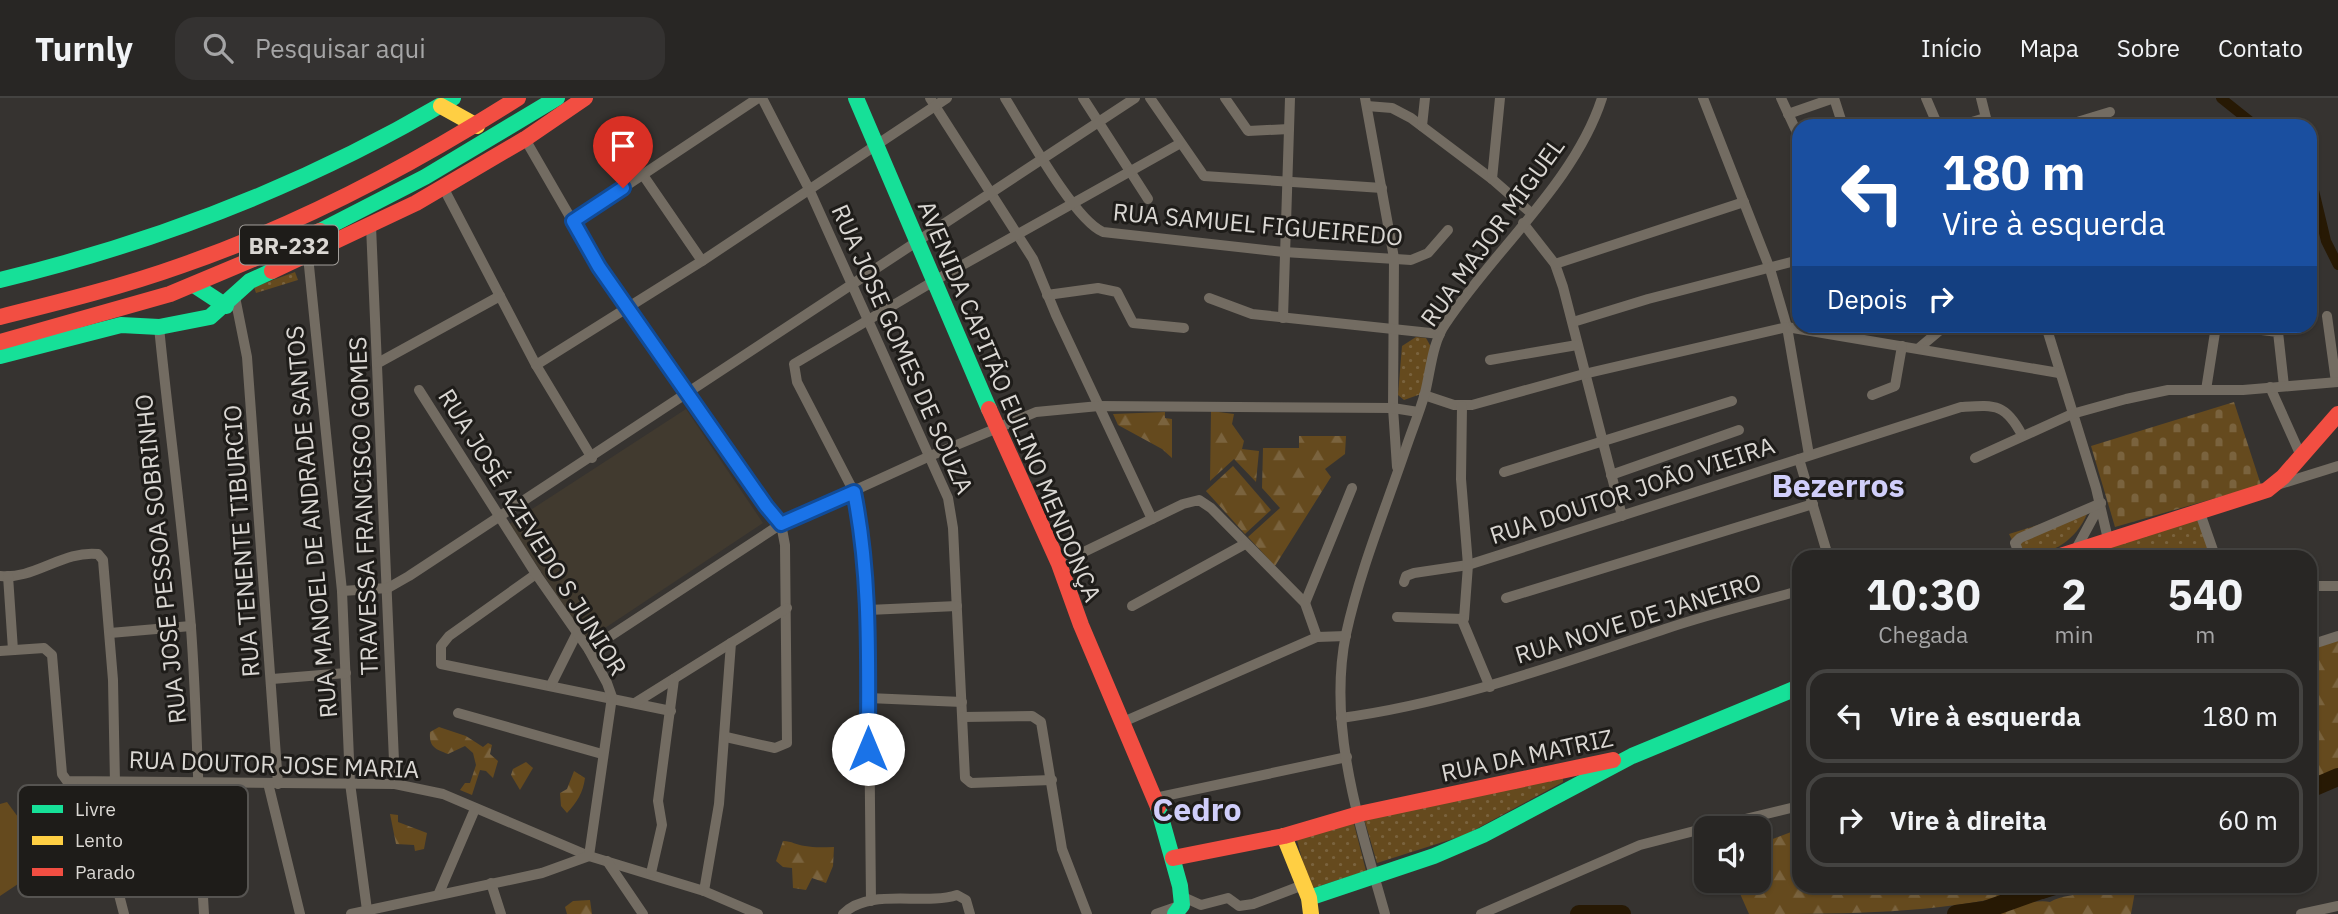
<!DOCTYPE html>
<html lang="pt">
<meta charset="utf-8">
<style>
:root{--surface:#282624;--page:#343231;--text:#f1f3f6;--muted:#a5a5a6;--line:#444341}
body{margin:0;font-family:"IBM Plex Sans",sans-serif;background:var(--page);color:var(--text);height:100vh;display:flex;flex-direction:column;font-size:26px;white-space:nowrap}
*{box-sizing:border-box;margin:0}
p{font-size:23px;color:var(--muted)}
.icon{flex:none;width:38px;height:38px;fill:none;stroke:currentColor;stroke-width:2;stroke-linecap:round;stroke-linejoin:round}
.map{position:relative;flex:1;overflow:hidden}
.sheet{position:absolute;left:1792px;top:452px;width:525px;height:343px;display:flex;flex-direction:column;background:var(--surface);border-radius:21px;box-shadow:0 2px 5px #0004,0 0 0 2px var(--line)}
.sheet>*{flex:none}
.banner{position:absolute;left:1792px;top:21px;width:525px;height:214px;border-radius:21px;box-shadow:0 2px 5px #0004,0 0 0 2px var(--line);background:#1a4fa0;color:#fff;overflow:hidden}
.tools{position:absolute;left:1694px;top:718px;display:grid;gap:14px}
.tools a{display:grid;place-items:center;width:77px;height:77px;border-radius:14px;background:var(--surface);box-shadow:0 2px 5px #0004,0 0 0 2px var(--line);font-size:35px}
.pin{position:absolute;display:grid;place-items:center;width:60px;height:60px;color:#fff;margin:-72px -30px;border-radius:50% 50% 50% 0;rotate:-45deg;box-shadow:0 0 7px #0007}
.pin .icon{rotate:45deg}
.me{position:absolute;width:77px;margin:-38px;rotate:0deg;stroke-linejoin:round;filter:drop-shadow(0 0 5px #0008)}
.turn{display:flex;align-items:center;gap:24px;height:147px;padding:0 35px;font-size:32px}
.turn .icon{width:91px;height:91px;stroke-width:2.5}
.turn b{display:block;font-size:49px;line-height:60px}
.then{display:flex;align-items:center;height:66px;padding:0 35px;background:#0003;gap:14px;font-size:26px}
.eta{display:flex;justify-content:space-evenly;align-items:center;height:119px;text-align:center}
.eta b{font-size:42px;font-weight:700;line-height:49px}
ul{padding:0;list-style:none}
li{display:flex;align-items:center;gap:21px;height:94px;margin:0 14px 10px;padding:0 21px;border:4px solid var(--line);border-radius:21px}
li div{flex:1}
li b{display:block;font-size:26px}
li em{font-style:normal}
header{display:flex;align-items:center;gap:42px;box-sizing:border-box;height:98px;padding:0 35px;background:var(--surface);border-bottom:2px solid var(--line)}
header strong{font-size:33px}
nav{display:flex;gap:38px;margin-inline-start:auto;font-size:24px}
.search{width:490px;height:63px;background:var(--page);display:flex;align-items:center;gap:18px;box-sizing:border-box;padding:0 24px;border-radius:21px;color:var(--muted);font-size:26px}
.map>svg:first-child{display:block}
.built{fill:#413a2f}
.grass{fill:#654a1e}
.forest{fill:url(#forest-firs)}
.cemetery{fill:url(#cemetery-stones)}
.park{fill:url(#park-dots)}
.water{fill:url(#water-ripples)}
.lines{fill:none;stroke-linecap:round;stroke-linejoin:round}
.canal{stroke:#271904;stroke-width:10}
.river{stroke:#271904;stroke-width:18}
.street{stroke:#736c62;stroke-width:10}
.fast{stroke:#16e098;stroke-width:16}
.slow{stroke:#ffcf43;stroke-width:16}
.jam{stroke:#f24e42;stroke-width:16}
.route-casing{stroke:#114b97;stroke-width:18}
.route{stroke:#1a73e8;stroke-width:12}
.labels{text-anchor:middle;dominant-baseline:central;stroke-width:6;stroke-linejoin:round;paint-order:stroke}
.shield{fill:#1e1c19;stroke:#a29f9b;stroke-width:2}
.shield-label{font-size:23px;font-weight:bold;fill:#dad7d3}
.street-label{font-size:24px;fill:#dad7d3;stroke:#1e1c19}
.district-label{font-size:32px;font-weight:bold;fill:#d0cefa;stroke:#1e1c19}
.key{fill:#1e1c19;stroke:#565451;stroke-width:2}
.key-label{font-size:19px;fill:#dad7d3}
</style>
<header>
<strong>Turnly</strong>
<div class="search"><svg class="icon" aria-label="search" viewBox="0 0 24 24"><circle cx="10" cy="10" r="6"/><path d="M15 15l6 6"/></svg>Pesquisar aqui</div>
<nav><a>Início</a><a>Mapa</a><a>Sobre</a><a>Contato</a></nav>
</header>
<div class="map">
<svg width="2338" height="816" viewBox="0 0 2338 816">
<defs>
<pattern id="forest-firs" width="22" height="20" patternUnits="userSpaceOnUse" patternTransform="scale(1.75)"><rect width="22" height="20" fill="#654a1e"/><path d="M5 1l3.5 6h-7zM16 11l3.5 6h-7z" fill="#7a633e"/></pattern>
<pattern id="cemetery-stones" width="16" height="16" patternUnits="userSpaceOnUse" patternTransform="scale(1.75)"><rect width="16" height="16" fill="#654a1e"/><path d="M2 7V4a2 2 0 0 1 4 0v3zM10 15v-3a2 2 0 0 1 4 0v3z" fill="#7a633e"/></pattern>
<pattern id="park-dots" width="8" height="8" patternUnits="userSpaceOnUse" patternTransform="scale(1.75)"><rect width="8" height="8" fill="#654a1e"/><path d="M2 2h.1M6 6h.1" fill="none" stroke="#7a633e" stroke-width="1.8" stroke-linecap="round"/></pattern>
<pattern id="water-ripples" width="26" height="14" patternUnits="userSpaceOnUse" patternTransform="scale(1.75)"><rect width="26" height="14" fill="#271904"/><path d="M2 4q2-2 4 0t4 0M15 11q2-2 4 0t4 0" fill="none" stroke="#463a28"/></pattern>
</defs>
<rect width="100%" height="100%" fill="#363330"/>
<path class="built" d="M686 311 763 425 587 542 509 426Z"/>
<path class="grass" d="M7 704 51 764 0 798V706Z"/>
<g class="forest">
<path d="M1211 313 1234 316 1232 326 1244 343 1242 351 1259 353 1256 384 1234 361 1210 383Z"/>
<path d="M1165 314V320L1172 321V360L1162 351 1118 327 1113 316Z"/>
<path d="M1299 338H1346L1345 356 1325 371 1331 379 1275 468 1248 439 1280 410 1262 390 1263 350H1299Z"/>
<path d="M1233 368 1271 412 1245 436 1206 393Z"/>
<path d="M2338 539V679L2310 689V549Z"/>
<path d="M439 629 466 638 483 649 488 645 492 647 490 656 498 663 493 680 486 673 480 672 472 697 460 692 465 685H470L476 667 473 655 465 648 448 656C435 651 429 649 430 634Z"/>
<path d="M526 664 533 670 520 692 511 677 513 671Z"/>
<path d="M574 673 585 680C583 695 577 704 567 715L561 708 560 695 567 691Z"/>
<path d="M390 716 398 717V724L427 735 424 751 415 753 414 747 396 746Z"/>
<path d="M1799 731V788H2047C1953 816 1849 816 1749 816L1734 782H1759V746Z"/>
<path d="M783 743C792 743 796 747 805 748 815 750 825 749 834 749L833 768 826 785 812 780 806 792 793 790 792 770 783 769 776 763Z"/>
<path d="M2085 788H2136L2131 816H1988C2004 811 2036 800 2050 804 2062 797 2071 799 2083 794Z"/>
<path d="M590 802 592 816H567L565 809 573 803Z"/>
</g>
<path class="cemetery" d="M2234 304 2261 387 2115 429 2091 348Z"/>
<g class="park">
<path d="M295 174 298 182 256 195 254 189Z"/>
<path d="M1416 239 1426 240 1431 249 1421 296 1404 302 1398 297 1402 248Z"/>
<path d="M2089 411C2078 442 2052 458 2020 458L2009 436Z"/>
<path d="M2198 420 2210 458H2074Z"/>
<path d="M1563 680V684L1465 737 1377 765 1365 724 1367 719Z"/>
<path d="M1353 722 1366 773 1310 791 1297 742Z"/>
</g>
<path class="water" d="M2043 788H2086L2043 801Z"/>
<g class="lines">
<g class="canal">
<path d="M2221 0 2256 28"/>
<path d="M2310 76 2326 143 2338 167"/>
</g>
<g class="river">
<path d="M2310 691 2338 679"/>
<path d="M1579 816H1622"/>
<path d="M1956 816 1985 812 2052 788"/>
</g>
<g class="street">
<path d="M762 0 809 91 948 400 953 430 965 680 971 685 1052 682"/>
<path d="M930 0 1033 161 1056 217 1152 421"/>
<path d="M1005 0C1024 30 1074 122 1103 134L1284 154 1411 162 1428 155 1448 132"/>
<path d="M1083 0 1148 101"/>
<path d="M1150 0 1204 78 1382 90"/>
<path d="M1225 0 1248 33 1289 31"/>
<path d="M1365 0 1394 160 1393 310 1397 369"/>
<path d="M1703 0 1770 171 1787 229 1809 357"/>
<path d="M1781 0 1799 39"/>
<path d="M1834 0 1843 28"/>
<path d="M1926 0 1938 28"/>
<path d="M1981 0 1988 28"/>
<path d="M1367 8 1392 10 1411 20 1492 81 1531 115"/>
<path d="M1788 16 1834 0"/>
<path d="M1422 28 1425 0"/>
<path d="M1959 28 1985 20"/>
<path d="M2064 28 2110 14"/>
<path d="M525 41 599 169 781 426 785 447 787 645 775 650 726 639"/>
<path d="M643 77 702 163"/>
<path d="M1492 81 1500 0"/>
<path d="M443 89 536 267 592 360"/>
<path d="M573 123 758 0"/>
<path d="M1523 125 1555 166 1563 189 1622 418"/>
<path d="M371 128 395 686"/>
<path d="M308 158 342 493 350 685 367 812"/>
<path d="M1555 166 1744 104"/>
<path d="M1047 197 1098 190 1117 194 1133 225 1184 230"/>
<path d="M235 199 247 259 278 686"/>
<path d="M1209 200 1252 216 1440 236"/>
<path d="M2327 218 2336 284"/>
<path d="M1283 220 1290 0"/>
<path d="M1573 224 1648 201 1799 162"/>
<path d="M2046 228 2096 390 2108 441"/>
<path d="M2229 228 2278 234 2284 288"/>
<path d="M159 229C169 329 183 429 191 530 198 625 198 720 204 816"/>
<path d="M1919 250 1945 228"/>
<path d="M1490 262 1577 247"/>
<path d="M378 265 500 198"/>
<path d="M536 267 702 163 947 0"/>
<path d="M2270 289 2301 358"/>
<path d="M2206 292 2216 228"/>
<path d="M1424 297 1454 307H1472L1584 276 1787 229 2059 275"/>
<path d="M1872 297 1895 288 1902 248"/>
<path d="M1975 360 2072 316 2126 301 2168 292H2243L2338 284"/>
<path d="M1799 361 1828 458"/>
<path d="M1504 374 1732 303"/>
<path d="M1611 377 1739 332"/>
<path d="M2277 387 2338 368"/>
<path d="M2200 415 2215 458"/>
<path d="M2075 453 2101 405"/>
<path d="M2020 458 2015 445 2020 440 2101 405"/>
<path d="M1059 466 1183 406 1199 402 1211 410 1305 505 1317 539"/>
<path d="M536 476 449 538 441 548V566L671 613"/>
<path d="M0 478C34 482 63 452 98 456L103 462 113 582 117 789 124 816"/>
<path d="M8 478 13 552"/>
<path d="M1404 484 1406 478 1414 475 1468 467 1961 309C1995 307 2005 305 2022 337"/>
<path d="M2310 488H2338"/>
<path d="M342 493 388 490 409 478 1135 0"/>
<path d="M1506 500 1813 406"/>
<path d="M1305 505 1352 390"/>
<path d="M1132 508 1245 446"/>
<path d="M868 512 957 508"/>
<path d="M1397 519 1464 521 1468 467 1461 381 1462 308"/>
<path d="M1462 522 1490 589"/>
<path d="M110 535 191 528"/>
<path d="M2310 547 2338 538"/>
<path d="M589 552 781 426 930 358 1036 314 1099 308 1393 310 1418 314"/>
<path d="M0 553 44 550 52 557 62 676 67 683 395 686 443 696 589 758 704 793 758 816"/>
<path d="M272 581 346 575"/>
<path d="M551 587 577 535"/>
<path d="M868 600 962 604"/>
<path d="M635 605 787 510"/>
<path d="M458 615 602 656"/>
<path d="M963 619 1032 618 1041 624 1062 751 1087 816"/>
<path d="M1341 620C1453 605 1558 566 1665 531 1709 516 1755 505 1799 493"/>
<path d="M1123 624 1317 539 1346 538"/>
<path d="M72 684 80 729"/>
<path d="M268 685 300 816"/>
<path d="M1155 700 1347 659"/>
<path d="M1708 730 1799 708"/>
<path d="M607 763 643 816"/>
<path d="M651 775 662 727 658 703 674 581"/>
<path d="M491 785 501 816"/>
<path d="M704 793 719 706 731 545"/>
<path d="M439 795 475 711"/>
<path d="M1181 798 1201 807 1228 800 1239 808 1253 806 1303 787"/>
<path d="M871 803 868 512 862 434 854 394 797 284 794 266 934 183 1179 46"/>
<path d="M351 816 542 775 589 758 612 599 607 585 589 552 536 476 419 292"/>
<path d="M843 816C870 789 923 808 957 797L966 802 970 816"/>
<path d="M1156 816 1179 808"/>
<path d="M1385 816C1360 727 1327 629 1346 536 1360 472 1385 412 1406 350 1412 332 1420 313 1425 295 1431 271 1432 245 1446 225 1495 151 1575 84 1602 0"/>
<path d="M1481 816 1640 747 1706 730"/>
<path d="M2301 816 2338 808"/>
</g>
<g class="fast">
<path d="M856 0 989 311"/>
<path d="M320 133 425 79 557 0"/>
<path d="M0 182C161 143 311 85 453 0"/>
<path d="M194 187 226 208"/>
<path d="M0 258 121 227 159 229 210 219 250 183 272 173"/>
<path d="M1158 709 1180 788 1182 807 1175 816"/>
<path d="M1309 800 1434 758 1483 737 1632 658 1799 589"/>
</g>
<g class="slow">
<path d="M441 8 477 28"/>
<path d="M1284 738 1309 800 1311 816"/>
</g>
<g class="jam">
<path d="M272 173 416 105 525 41 585 0"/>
<path d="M0 219C60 204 121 189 180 168 299 127 411 68 518 0"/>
<path d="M0 244 170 196 320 133"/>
<path d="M989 311 1059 466 1081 527 1158 709"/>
<path d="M2060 458 2267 392 2283 379 2338 316"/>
<path d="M1173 760 1284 738 1359 716 1613 662"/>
</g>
</g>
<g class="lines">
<g class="route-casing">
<path id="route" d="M623 90 573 123 599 169 766 408 781 426 854 394C871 479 868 565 868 651"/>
</g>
<use href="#route" class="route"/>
</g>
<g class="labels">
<rect class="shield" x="240" y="127.5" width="98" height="39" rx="5"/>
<g class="shield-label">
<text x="289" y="147">BR-232</text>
</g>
<g class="street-label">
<text transform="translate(1258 126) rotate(5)">RUA SAMUEL FIGUEIREDO</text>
<text transform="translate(1492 134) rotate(-54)">RUA MAJOR MIGUEL</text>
<text transform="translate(903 251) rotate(66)">RUA JOSE GOMES DE SOUZA</text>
<text transform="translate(1010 303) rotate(67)">AVENIDA CAPITÃO EULINO MENDONÇA</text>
<text transform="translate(1632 392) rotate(-18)">RUA DOUTOR JOÃO VIEIRA</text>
<text transform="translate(363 408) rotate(-92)">TRAVESSA FRANCISCO GOMES</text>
<text transform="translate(311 424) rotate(-95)">RUA MANOEL DE ANDRADE SANTOS</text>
<text transform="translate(533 434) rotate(58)">RUA JOSÉ AZEVEDO S JUNIOR</text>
<text transform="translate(241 443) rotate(-94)">RUA TENENTE TIBURCIO</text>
<text transform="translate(160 461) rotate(-96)">RUA JOSE PESSOA SOBRINHO</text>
<text transform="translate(1638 520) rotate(-17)">RUA NOVE DE JANEIRO</text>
<text transform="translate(1527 657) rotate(-12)">RUA DA MATRIZ</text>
<text transform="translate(274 666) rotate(2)">RUA DOUTOR JOSE MARIA</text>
</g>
<g class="district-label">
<text x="1838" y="387">Bezerros</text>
<text x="1197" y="711">Cedro</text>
</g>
</g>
<rect x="18" y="687" width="230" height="112" rx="10" class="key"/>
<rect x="32" y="707" width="31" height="8" fill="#16e098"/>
<rect x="32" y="738" width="31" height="9" fill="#ffcf43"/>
<rect x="32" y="770" width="31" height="8" fill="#f24e42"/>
<g class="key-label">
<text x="75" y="718">Livre</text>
<text x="75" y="749">Lento</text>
<text x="75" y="781">Parado</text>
</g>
</svg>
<div class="tools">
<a><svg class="icon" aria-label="sound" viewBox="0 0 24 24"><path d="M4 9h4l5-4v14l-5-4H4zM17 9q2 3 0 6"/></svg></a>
</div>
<div class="pin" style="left:623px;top:90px;background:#d93025"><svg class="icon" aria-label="arrive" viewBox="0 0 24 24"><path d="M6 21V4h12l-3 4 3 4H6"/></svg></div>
<svg class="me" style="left:868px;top:651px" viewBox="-20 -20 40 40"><circle r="19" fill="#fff"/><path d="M0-13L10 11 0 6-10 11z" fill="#1a73e8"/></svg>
<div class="banner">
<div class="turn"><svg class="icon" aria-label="left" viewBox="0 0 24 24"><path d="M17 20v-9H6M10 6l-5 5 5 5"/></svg><div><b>180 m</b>Vire à esquerda</div></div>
<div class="then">Depois<svg class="icon" aria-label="right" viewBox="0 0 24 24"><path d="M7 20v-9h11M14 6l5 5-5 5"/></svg></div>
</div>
<section class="sheet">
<div class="eta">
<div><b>10:30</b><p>Chegada</p></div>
<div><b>2</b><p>min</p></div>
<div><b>540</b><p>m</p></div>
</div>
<ul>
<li><svg class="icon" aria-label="left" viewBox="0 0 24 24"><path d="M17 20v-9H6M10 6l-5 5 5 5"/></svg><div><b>Vire à esquerda</b></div><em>180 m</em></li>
<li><svg class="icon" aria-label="right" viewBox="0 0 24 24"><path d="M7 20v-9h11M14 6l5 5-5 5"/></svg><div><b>Vire à direita</b></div><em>60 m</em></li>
</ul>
</section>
</div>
